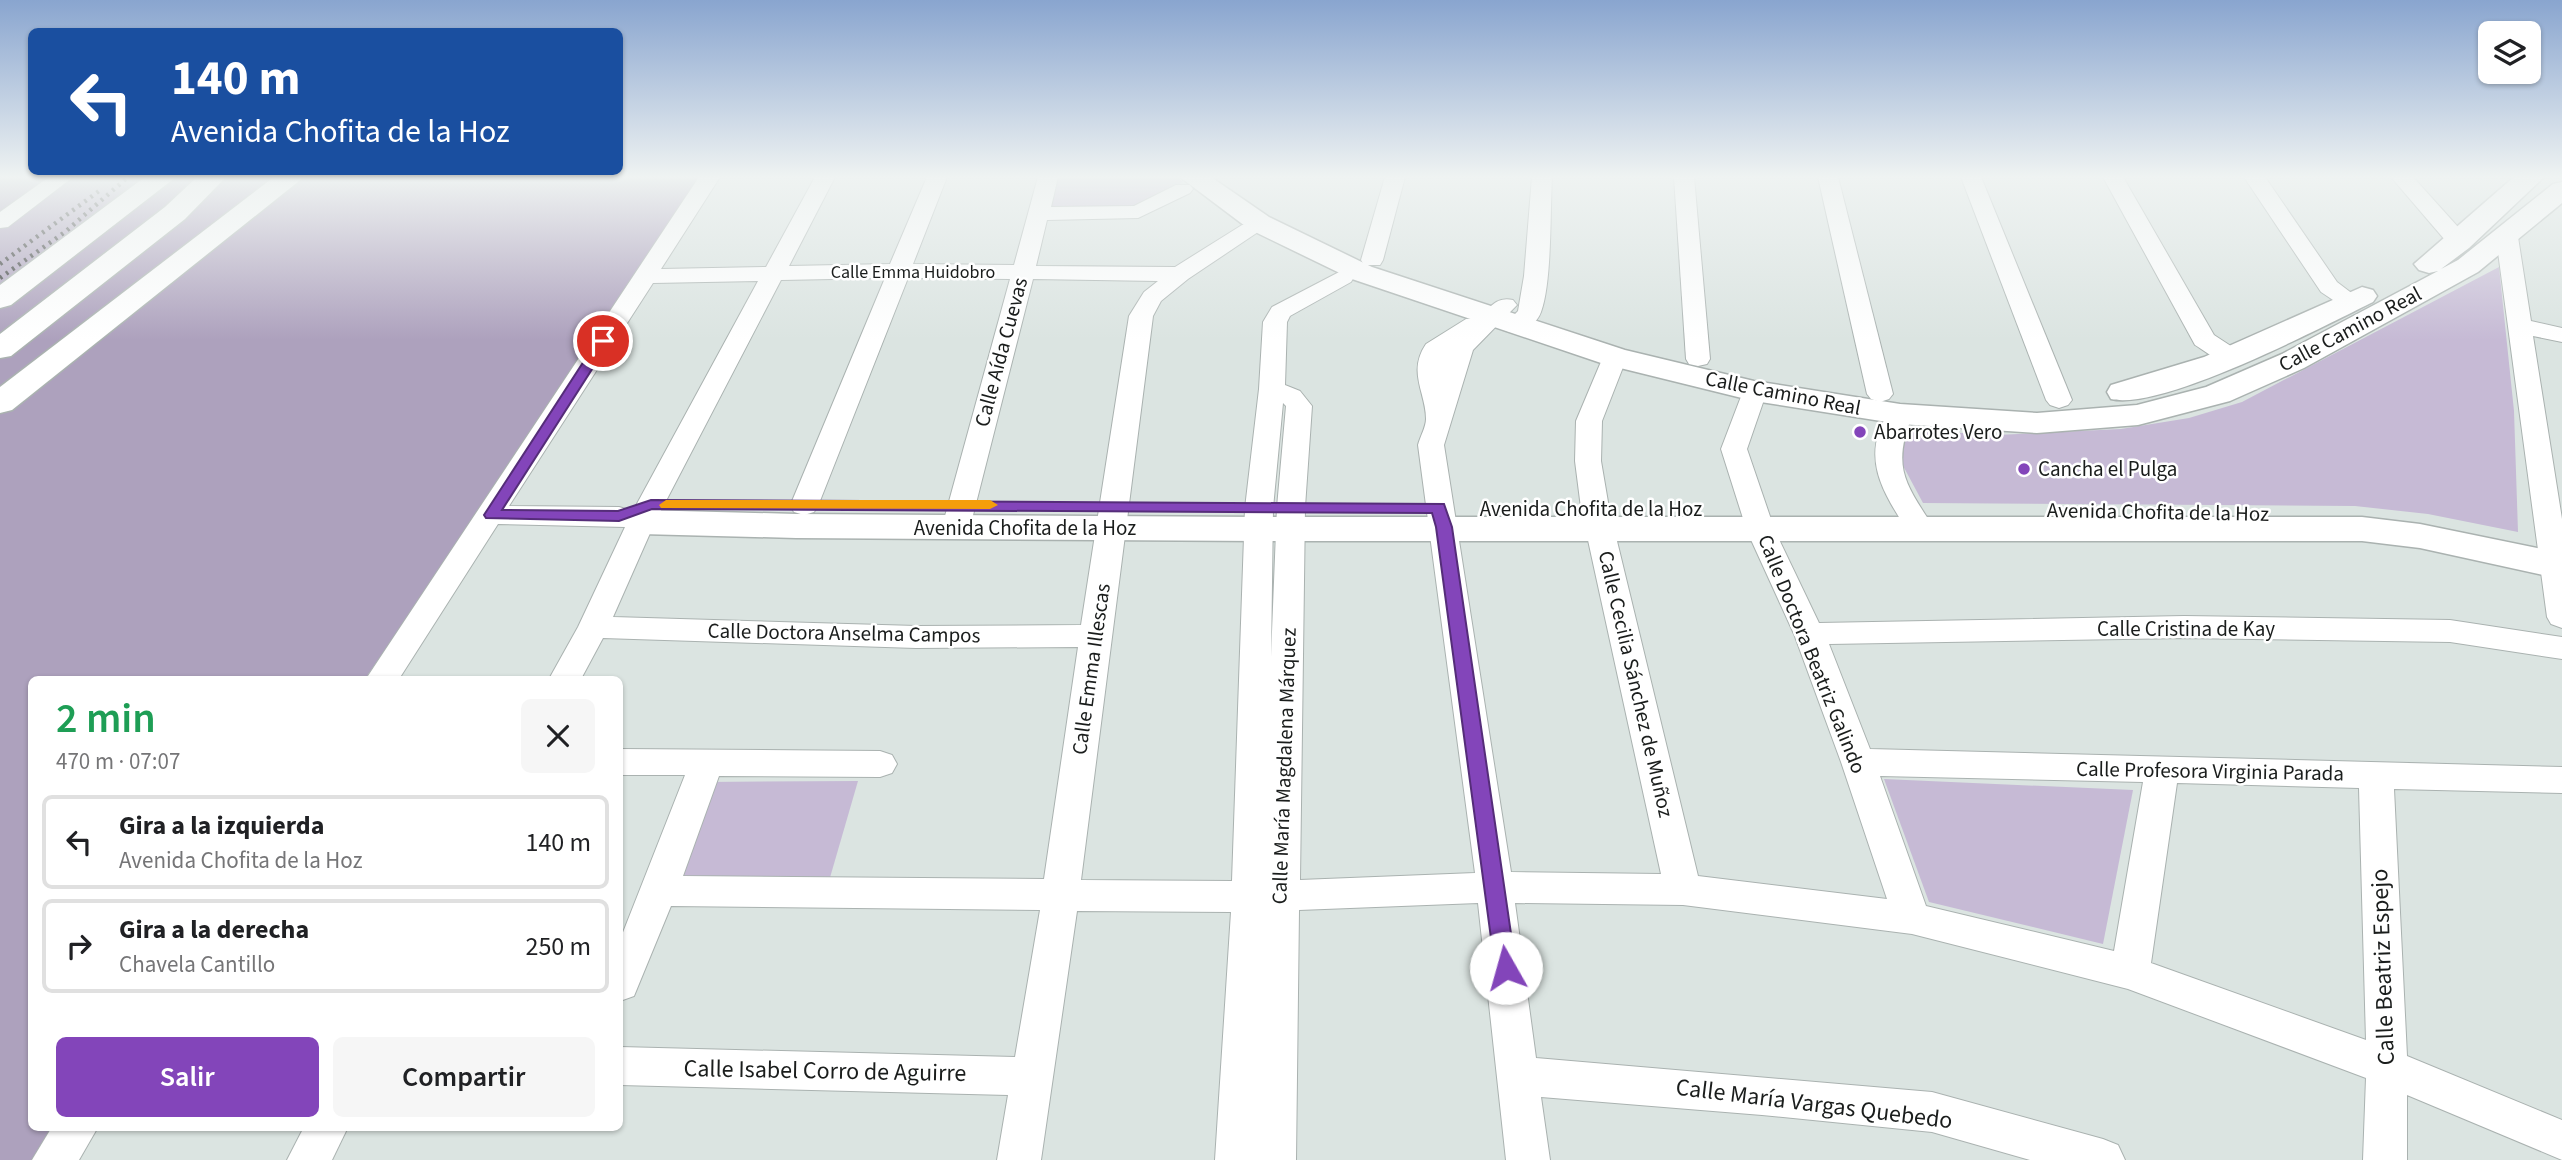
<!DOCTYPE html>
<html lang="es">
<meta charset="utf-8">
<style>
:root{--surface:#fff;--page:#f6f6f6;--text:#202124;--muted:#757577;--line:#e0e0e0;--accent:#8345ba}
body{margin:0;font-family:"Source Sans 3",sans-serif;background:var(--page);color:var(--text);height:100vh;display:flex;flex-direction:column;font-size:26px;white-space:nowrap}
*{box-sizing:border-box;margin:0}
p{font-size:23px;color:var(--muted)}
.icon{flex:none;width:38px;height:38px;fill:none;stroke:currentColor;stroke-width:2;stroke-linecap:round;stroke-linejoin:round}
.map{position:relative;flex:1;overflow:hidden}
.side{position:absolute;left:28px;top:676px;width:595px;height:455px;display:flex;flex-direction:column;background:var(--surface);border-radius:10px;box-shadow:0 2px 5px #0004}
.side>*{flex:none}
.hud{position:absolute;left:28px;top:28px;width:595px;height:147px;border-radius:10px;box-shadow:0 2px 5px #0004;background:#1a4fa0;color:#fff;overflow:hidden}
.controls{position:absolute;left:2478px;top:21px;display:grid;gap:14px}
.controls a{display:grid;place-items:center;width:63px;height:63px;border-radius:10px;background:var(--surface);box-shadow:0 2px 5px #0004;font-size:35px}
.pin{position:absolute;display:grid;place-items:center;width:60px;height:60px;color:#fff;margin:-30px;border:4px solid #fff;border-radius:50%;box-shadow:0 2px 7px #0007}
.me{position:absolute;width:77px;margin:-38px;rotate:353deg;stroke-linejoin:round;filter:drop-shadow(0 0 5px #0008)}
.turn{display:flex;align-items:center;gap:24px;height:147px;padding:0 28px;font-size:32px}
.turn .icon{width:91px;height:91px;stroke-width:2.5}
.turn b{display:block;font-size:49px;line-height:60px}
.round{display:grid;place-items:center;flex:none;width:74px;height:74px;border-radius:10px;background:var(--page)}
.overview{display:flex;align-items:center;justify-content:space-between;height:119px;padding:0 28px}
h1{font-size:42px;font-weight:600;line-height:52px;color:#1e9e55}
.action{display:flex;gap:14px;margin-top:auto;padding:14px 28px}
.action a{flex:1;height:80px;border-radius:10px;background:var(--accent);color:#fff;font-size:28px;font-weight:600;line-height:80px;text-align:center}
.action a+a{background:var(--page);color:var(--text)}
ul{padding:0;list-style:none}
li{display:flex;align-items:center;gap:21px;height:94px;margin:0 14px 10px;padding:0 14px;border:4px solid var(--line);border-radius:10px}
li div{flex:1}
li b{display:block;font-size:26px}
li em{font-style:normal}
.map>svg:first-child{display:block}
.green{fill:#c6bad5}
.forest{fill:#ada1bd}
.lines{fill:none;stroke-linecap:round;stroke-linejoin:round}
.street-casing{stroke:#aab2b0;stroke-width:2}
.secondary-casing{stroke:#aab2b0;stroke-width:3}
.highway-casing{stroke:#aab2b0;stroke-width:3}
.street{fill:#fff;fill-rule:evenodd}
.secondary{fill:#fff;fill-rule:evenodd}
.highway{fill:#fff;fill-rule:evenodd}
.rail{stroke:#313433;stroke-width:4.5;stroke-dasharray:2.5 5;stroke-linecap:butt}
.route{fill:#8345ba;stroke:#552d79;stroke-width:2}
.slow{fill:#f59e0b}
.poi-dot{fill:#8345ba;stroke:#fff;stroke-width:2.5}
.labels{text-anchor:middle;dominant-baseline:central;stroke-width:5;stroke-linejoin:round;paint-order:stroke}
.far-street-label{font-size:18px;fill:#1a1d1c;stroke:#fff}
.street-label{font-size:21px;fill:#1a1d1c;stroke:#fff}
.poi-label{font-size:21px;fill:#1a1d1c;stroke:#fff;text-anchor:start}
.near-street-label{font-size:24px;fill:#1a1d1c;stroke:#fff}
</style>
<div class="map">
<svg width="2562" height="1160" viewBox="0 0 2562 1160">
<rect width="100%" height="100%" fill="#dbe4e1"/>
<g class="green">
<path d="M1056 177H1177L1183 182 1131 208H1048Z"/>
<path d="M2499 267 2514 411 2518 532 2428 514 2355 506 1923 503 1901 462 1893 429 1997 435 2121 429 2189 418 2242 402Z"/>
<path d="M1884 779 2133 790 2103 944 1929 902Z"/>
<path d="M858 781 829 881 670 878 704 782Z"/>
</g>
<path class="forest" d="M0 177H710L365 679H32V1127H57L35 1160H0Z"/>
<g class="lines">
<g class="street-casing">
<g id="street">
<path d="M49 177H73L8 227 0 228V212Z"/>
<path d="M699 177H720L661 269 766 267 815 177H835L789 266 890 264 927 177H947L913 264 1014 265 1038 177H1058L1051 207 1134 206 1176 185H1190L1193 189 1190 193 1138 218 1047 220 1036 266 1175 267 1242 225H1258L1261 230 1188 279 1161 301 1153 316 1081 880 1232 881 1245 508 1259 389 1263 322 1272 307 1343 270 1351 272 1354 277 1351 282 1290 316 1287 322 1285 385 1300 391 1312 406 1305 507 1300 880 1475 873 1418 445C1420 437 1426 427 1426 419 1426 393 1407 372 1426 344L1466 319 1479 318C1490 307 1497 296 1513 300L1517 305 1473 350 1444 445 1511 872 1661 874 1581 508 1575 461 1576 421 1603 357 1606 352 1615 350 1624 352 1627 357 1602 421 1601 461 1609 508 1698 876 1887 899 1841 762 1794 634 1747 531 1721 449 1745 386 1754 383 1763 386 1767 391 1747 449 1775 531 1819 623 2184 616 2450 620 2562 637V659L2450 642 2184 638 1829 644 1870 749 2562 767V793L2394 789 2407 1056 2562 1120V1160L2407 1095V1160H2363L2366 1078 2128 989 1912 934 1683 905 1515 903 1536 1058 1932 1092 2103 1139 2118 1145 2125 1160H2030L1932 1132 1762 1115 1541 1097 1550 1160H1506L1478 903 1299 910 1296 1160H1215L1231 912 1077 911 1041 1160H997L1008 1095 620 1085V1047L1015 1057 1040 910 671 906 634 996 620 1001V940L685 775H620V749L880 751 892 755 897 764 892 773 880 777 719 776 683 876 1044 879 1078 647 916 648 603 638 581 679H549L578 627 625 527 498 524 399 679H366ZM885 278 790 506 794 512 804 515 814 512 818 506 908 278 1010 279 942 527 946 533 956 536 966 533 970 527 1033 279 1158 281 1144 292 1129 316 1081 625 916 626 613 617 655 522 781 280ZM758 281 633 511 619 507 509 506 653 283ZM1283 403 1286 406 1277 507 1271 657 1273 508ZM1880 776 2143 782 2114 951 1926 906ZM2177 783 2359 788 2366 1040 2151 963Z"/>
<path d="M1385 177H1405L1383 260 1380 265H1364L1361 260Z"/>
<path d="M1532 177H1552C1550 212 1552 282 1541 312 1536 326 1520 334 1507 331L1503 326 1518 311 1524 276Z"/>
<path d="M1674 177H1694L1710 359 1707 364 1698 366 1689 364 1686 359Z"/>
<path d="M1818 177H1838L1893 394 1889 399 1880 402 1871 399 1867 394Z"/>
<path d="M1961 177H1981L2072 400 2068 405 2059 408 2050 405 2046 400Z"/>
<path d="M2103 177H2123L2214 335 2240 352 2243 357 2240 362C2222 367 2210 354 2195 345Z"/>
<path d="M2244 177H2265L2337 282 2362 301 2358 306H2342L2321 292Z"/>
<path d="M2391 177H2413L2467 237 2470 242 2467 247H2451Z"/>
<path d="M2507 230 2515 232 2518 237 2531 321 2562 328V342L2533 336 2562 519V628L2551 624 2547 617 2496 237 2499 232Z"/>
<path d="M1900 406 1909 409 1913 414C1891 467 1905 483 1934 528L1930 534 1920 537 1910 534C1883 493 1858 456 1891 409Z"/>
<path d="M52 1127H98L79 1160H32Z"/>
<path d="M304 1127H348L332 1160H287Z"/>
</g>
</g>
<g class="secondary-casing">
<g id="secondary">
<path d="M1180 177H1211L1269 217 1372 267 1625 350 1754 381 1900 404 2037 413 2137 405 2206 387 2282 354 2438 271 2429 273 2419 270 2414 264 2514 177H2544L2469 248 2441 269 2458 260 2553 184 2562 182V203L2478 272 2304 368 2230 401 2138 425 2037 433 1900 424 1754 401 1604 364 1352 279 1249 229Z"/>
<path d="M2362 287 2373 290 2377 296 2373 302C2322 327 2162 411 2111 399L2107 392 2111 385 2204 357Z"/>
<path d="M641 510 796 514 1260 517H2362L2420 524 2562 553V579L2420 548 2362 541H1260L796 538 641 534 628 530 623 522 628 514Z"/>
</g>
</g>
<g class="highway-casing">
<g id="highway">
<path d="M145 177H176L11 305 0 308V285Z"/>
<path d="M197 177H226L185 219 11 356 0 358V334L165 207Z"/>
<path d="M274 177H304L12 410 0 413V387Z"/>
</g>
</g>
<use href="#street" class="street"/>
<use href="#secondary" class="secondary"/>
<use href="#highway" class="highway"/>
<g class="rail">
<path d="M0 264 99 191"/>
<path d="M0 278 65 232 128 177"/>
</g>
</g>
<linearGradient id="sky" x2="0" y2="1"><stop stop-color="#89a5cf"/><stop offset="0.52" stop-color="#eff3f2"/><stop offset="1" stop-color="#eff3f2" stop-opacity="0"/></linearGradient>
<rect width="2562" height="340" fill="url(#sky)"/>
<path class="route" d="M603 337 610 341 502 510 618 511 651 500 1444 504 1452 527 1516 968 1513 974 1506 977 1498 974 1495 968 1436 527 1432 513 652 509 619 521 486 518 484 515 597 341Z"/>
<path class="slow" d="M666 500H990L998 505 990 509 661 508 659 505Z"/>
<g class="poi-dot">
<circle cx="1860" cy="432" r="7"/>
<circle cx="2024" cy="469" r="7"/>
</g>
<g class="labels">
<g class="far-street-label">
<text x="913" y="272">Calle Emma Huidobro</text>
</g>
<g class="street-label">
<text transform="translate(2350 329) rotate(-28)">Calle Camino Real</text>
<text transform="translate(1001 352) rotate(-75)">Calle Aída Cuevas</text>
<text transform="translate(1783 393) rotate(11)">Calle Camino Real</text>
<text x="1591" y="509">Avenida Chofita de la Hoz</text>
<text transform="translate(2158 512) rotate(1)">Avenida Chofita de la Hoz</text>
<text x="1025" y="528">Avenida Chofita de la Hoz</text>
<text x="2186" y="629">Calle Cristina de Kay</text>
<text transform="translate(844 633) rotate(1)">Calle Doctora Anselma Campos</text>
<text transform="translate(1812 654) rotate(68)">Calle Doctora Beatriz Galindo</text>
<text transform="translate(1091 669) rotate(-82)">Calle Emma Illescas</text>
<text transform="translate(1636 684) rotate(77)">Calle Cecilia Sánchez de Muñoz</text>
<text transform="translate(1284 766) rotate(-88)">Calle María Magdalena Márquez</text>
<text transform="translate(2210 771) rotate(1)">Calle Profesora Virginia Parada</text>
</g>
<g class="poi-label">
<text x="1874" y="432">Abarrotes Vero</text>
<text x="2038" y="469">Cancha el Pulga</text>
</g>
<g class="near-street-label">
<text transform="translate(2383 967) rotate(-92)">Calle Beatriz Espejo</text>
<text transform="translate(825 1071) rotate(1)">Calle Isabel Corro de Aguirre</text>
<text transform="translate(1814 1104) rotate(7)">Calle María Vargas Quebedo</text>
</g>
</g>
</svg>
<div class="controls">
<a><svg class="icon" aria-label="layers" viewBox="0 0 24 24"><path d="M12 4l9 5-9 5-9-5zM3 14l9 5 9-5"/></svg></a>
</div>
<div class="pin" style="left:603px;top:341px;background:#d93025"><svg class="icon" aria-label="arrive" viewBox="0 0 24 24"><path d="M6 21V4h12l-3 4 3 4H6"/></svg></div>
<svg class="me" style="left:1506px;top:968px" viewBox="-20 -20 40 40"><circle r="19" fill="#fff"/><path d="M0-13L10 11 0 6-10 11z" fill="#8345ba"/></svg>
<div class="hud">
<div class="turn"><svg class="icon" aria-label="left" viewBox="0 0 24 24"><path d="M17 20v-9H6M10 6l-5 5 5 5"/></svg><div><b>140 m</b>Avenida Chofita de la Hoz</div></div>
</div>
<section class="side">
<div class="overview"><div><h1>2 min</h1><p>470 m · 07:07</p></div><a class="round"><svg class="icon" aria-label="close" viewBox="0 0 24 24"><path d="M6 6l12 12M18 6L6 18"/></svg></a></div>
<ul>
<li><svg class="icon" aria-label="left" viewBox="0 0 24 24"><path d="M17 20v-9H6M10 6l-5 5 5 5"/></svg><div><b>Gira a la izquierda</b><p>Avenida Chofita de la Hoz</p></div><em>140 m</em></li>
<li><svg class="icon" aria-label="right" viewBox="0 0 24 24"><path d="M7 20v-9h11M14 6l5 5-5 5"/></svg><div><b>Gira a la derecha</b><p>Chavela Cantillo</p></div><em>250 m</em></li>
</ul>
<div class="action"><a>Salir</a><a>Compartir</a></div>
</section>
</div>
